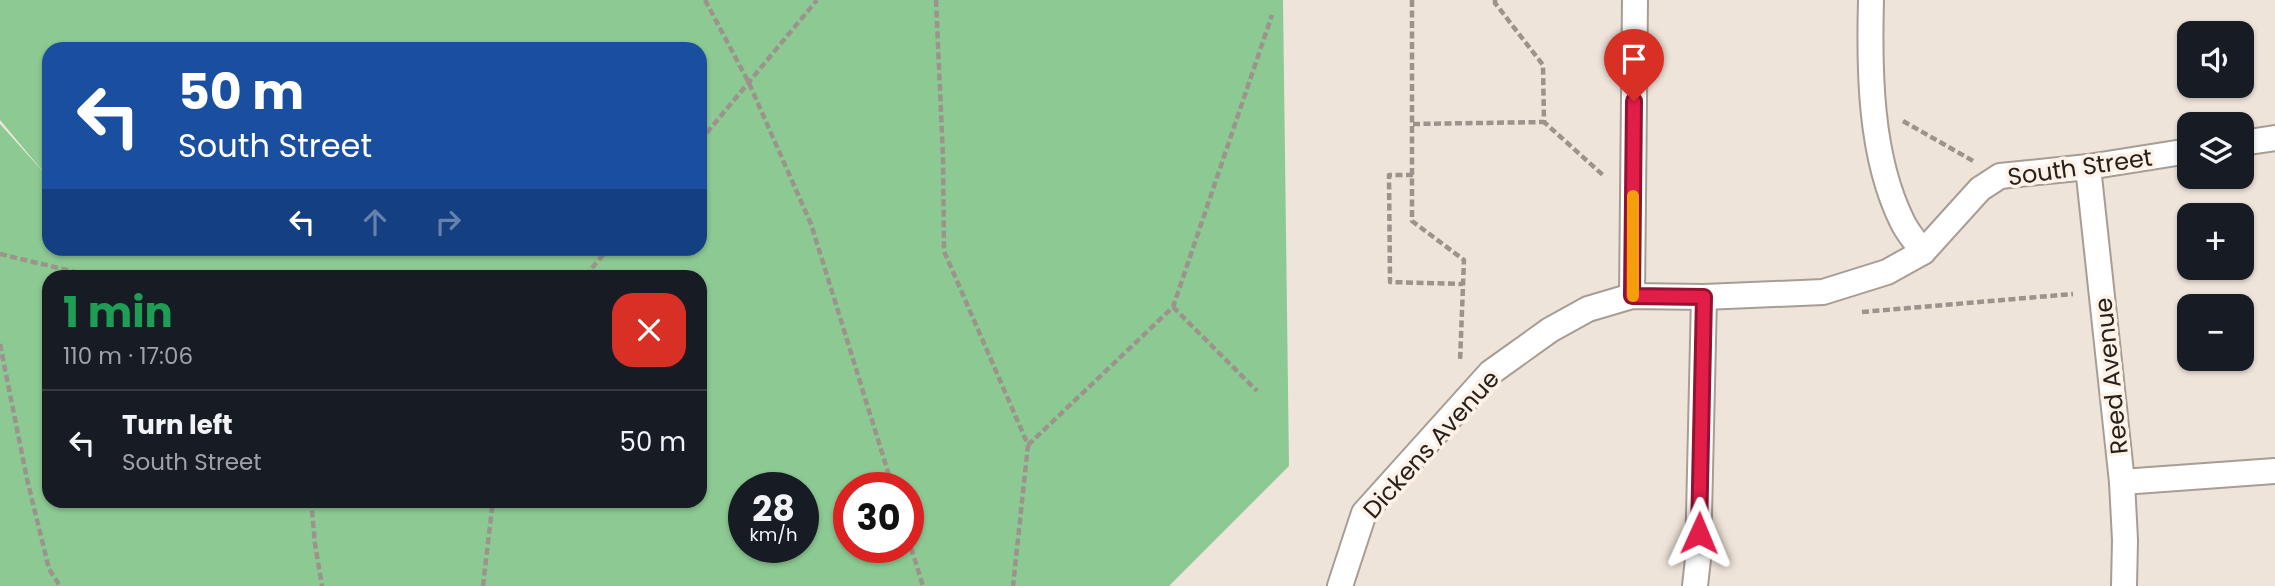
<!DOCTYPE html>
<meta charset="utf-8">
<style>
:root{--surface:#171b24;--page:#20242c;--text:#f1f3f6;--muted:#9ea1a6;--line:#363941}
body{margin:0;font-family:Poppins,sans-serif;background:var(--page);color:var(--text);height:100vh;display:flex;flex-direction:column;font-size:26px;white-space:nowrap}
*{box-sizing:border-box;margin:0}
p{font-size:23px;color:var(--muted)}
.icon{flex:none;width:38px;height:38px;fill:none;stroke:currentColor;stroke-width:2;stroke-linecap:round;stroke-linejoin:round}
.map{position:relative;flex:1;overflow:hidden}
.details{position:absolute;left:42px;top:270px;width:665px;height:238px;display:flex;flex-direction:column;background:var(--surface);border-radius:21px;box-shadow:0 2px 5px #0004}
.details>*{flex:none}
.guide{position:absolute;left:42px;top:42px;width:665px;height:214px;border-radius:21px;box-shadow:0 2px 5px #0004;background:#1a4fa0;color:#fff;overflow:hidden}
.controls{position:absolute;left:2177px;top:21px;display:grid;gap:14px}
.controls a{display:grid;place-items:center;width:77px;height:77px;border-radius:14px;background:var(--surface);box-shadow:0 2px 5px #0004;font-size:35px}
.speed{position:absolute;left:728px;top:472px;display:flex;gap:14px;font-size:35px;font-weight:700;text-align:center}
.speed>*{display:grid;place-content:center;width:91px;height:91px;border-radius:50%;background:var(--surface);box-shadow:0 2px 5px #0004;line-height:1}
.speed small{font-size:18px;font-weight:400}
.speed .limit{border:10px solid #d22;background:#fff;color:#111}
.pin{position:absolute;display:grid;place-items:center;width:60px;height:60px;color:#fff;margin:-72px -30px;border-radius:50% 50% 50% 0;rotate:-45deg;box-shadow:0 0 7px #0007}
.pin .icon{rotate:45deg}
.me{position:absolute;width:77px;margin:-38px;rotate:1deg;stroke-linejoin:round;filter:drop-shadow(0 0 5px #0008)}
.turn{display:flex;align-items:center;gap:24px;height:147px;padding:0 21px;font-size:32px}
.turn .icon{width:91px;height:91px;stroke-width:2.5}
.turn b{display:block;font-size:49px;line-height:60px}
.lanes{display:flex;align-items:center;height:66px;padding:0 21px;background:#0003;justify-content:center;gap:35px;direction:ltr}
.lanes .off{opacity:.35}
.round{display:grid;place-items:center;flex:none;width:74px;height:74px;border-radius:21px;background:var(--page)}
.head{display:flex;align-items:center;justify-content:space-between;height:119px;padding:0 21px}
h1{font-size:42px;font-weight:700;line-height:52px;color:#1e9e55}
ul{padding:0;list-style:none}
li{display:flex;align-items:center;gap:21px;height:105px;padding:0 21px;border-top:2px solid var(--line)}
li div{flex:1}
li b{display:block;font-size:26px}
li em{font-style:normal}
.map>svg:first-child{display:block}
.green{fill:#8dc993;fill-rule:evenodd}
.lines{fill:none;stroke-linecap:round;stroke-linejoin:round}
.minor-casing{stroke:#a79d94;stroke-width:28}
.path{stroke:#9c948c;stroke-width:4.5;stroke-dasharray:7 3.5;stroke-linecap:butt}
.minor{stroke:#fff;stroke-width:24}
.route-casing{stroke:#92132f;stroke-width:18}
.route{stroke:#e11d48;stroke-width:12}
.slow{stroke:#f59e0b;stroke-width:12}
.labels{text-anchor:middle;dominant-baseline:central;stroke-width:7;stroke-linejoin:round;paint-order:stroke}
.street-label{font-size:24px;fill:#25211d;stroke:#fdf1e8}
</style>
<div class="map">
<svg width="2275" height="586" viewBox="0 0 2275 586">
<rect width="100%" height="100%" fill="#efe4da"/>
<path class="green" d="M0 0H1283L1289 466 1169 586H0V124L46 175 0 120ZM49 49H700V248H49ZM49 276H700V500H49ZM744 488H803V548H744ZM849 488H908V548H849Z"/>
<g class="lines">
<g class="minor-casing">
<g id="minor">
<path d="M1871 0C1869 71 1870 156 1902 221 1907 232 1916 242 1923 252"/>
<path d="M2242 143 2275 138"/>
<path d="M2088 167 2122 482 2125 540 2124 586"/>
<path d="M1632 296 1635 0"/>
<path d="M2122 482 2275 471"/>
<path d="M1340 586 1364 513 1490 373 1550 330 1588 309 1632 296 1704 297 1823 292 1887 272 1923 252 1980 189 2000 176 2088 167 2189 151"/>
<path d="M1695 586 1698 559 1704 297"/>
</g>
</g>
<g class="path">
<path d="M705 0 749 83 811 224 893 488"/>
<path d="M936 0 943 157 944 251 1028 445 1013 586"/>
<path d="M1412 0V221L1464 260 1460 362"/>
<path d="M1495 0V3L1543 65 1544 122 1604 176"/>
<path d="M1903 121 1975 162"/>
<path d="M1413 124 1544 122"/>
<path d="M700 141 817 0"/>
<path d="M1413 175H1389L1390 282 1463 284"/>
<path d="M0 254 92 276"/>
<path d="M585 276 609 248"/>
<path d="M1173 307 1257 391"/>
<path d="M1862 312 2073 294"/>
<path d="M0 344 27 479 49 569 60 586"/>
<path d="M1028 445 1173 307 1272 15"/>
<path d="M311 500 315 544 322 586"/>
<path d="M908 538 923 586"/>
<path d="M483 586 493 500"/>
</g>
<use href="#minor" class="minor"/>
</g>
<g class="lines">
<g class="route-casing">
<path id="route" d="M1634 101 1632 296 1704 297 1699 533"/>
</g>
<use href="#route" class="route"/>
<path class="slow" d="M1633 196V296"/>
</g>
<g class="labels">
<g class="street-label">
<text transform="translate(2080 167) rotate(-8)">South Street</text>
<text transform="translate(2111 376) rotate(-96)">Reed Avenue</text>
<text transform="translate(1431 444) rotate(-48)">Dickens Avenue</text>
</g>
</g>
</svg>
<div class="controls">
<a><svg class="icon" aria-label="sound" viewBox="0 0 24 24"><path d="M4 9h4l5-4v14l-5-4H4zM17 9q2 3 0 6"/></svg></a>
<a><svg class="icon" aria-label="layers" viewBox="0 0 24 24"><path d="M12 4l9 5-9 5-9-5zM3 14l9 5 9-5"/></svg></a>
<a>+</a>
<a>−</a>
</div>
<div class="speed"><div>28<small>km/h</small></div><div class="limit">30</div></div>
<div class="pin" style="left:1634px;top:101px;background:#d93025"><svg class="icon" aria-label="arrive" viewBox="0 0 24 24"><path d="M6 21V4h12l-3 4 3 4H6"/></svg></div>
<svg class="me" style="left:1699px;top:533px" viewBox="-20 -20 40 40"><path d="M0-17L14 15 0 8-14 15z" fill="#e11d48" stroke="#fff" stroke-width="4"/></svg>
<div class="guide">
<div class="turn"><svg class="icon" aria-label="left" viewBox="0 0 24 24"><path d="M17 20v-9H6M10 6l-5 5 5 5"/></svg><div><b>50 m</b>South Street</div></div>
<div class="lanes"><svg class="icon" aria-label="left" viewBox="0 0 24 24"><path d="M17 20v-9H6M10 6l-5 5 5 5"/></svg><svg class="icon off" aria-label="ahead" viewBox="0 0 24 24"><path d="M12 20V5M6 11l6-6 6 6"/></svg><svg class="icon off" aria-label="right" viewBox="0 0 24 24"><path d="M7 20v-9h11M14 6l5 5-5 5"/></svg></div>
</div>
<section class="details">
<div class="head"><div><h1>1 min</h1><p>110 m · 17:06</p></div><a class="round" style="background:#d93025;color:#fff"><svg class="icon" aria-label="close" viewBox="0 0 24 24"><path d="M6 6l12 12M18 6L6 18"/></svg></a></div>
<ul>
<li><svg class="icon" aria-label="left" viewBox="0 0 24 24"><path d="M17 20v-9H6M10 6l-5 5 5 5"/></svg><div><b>Turn left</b><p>South Street</p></div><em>50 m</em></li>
</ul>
</section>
</div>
